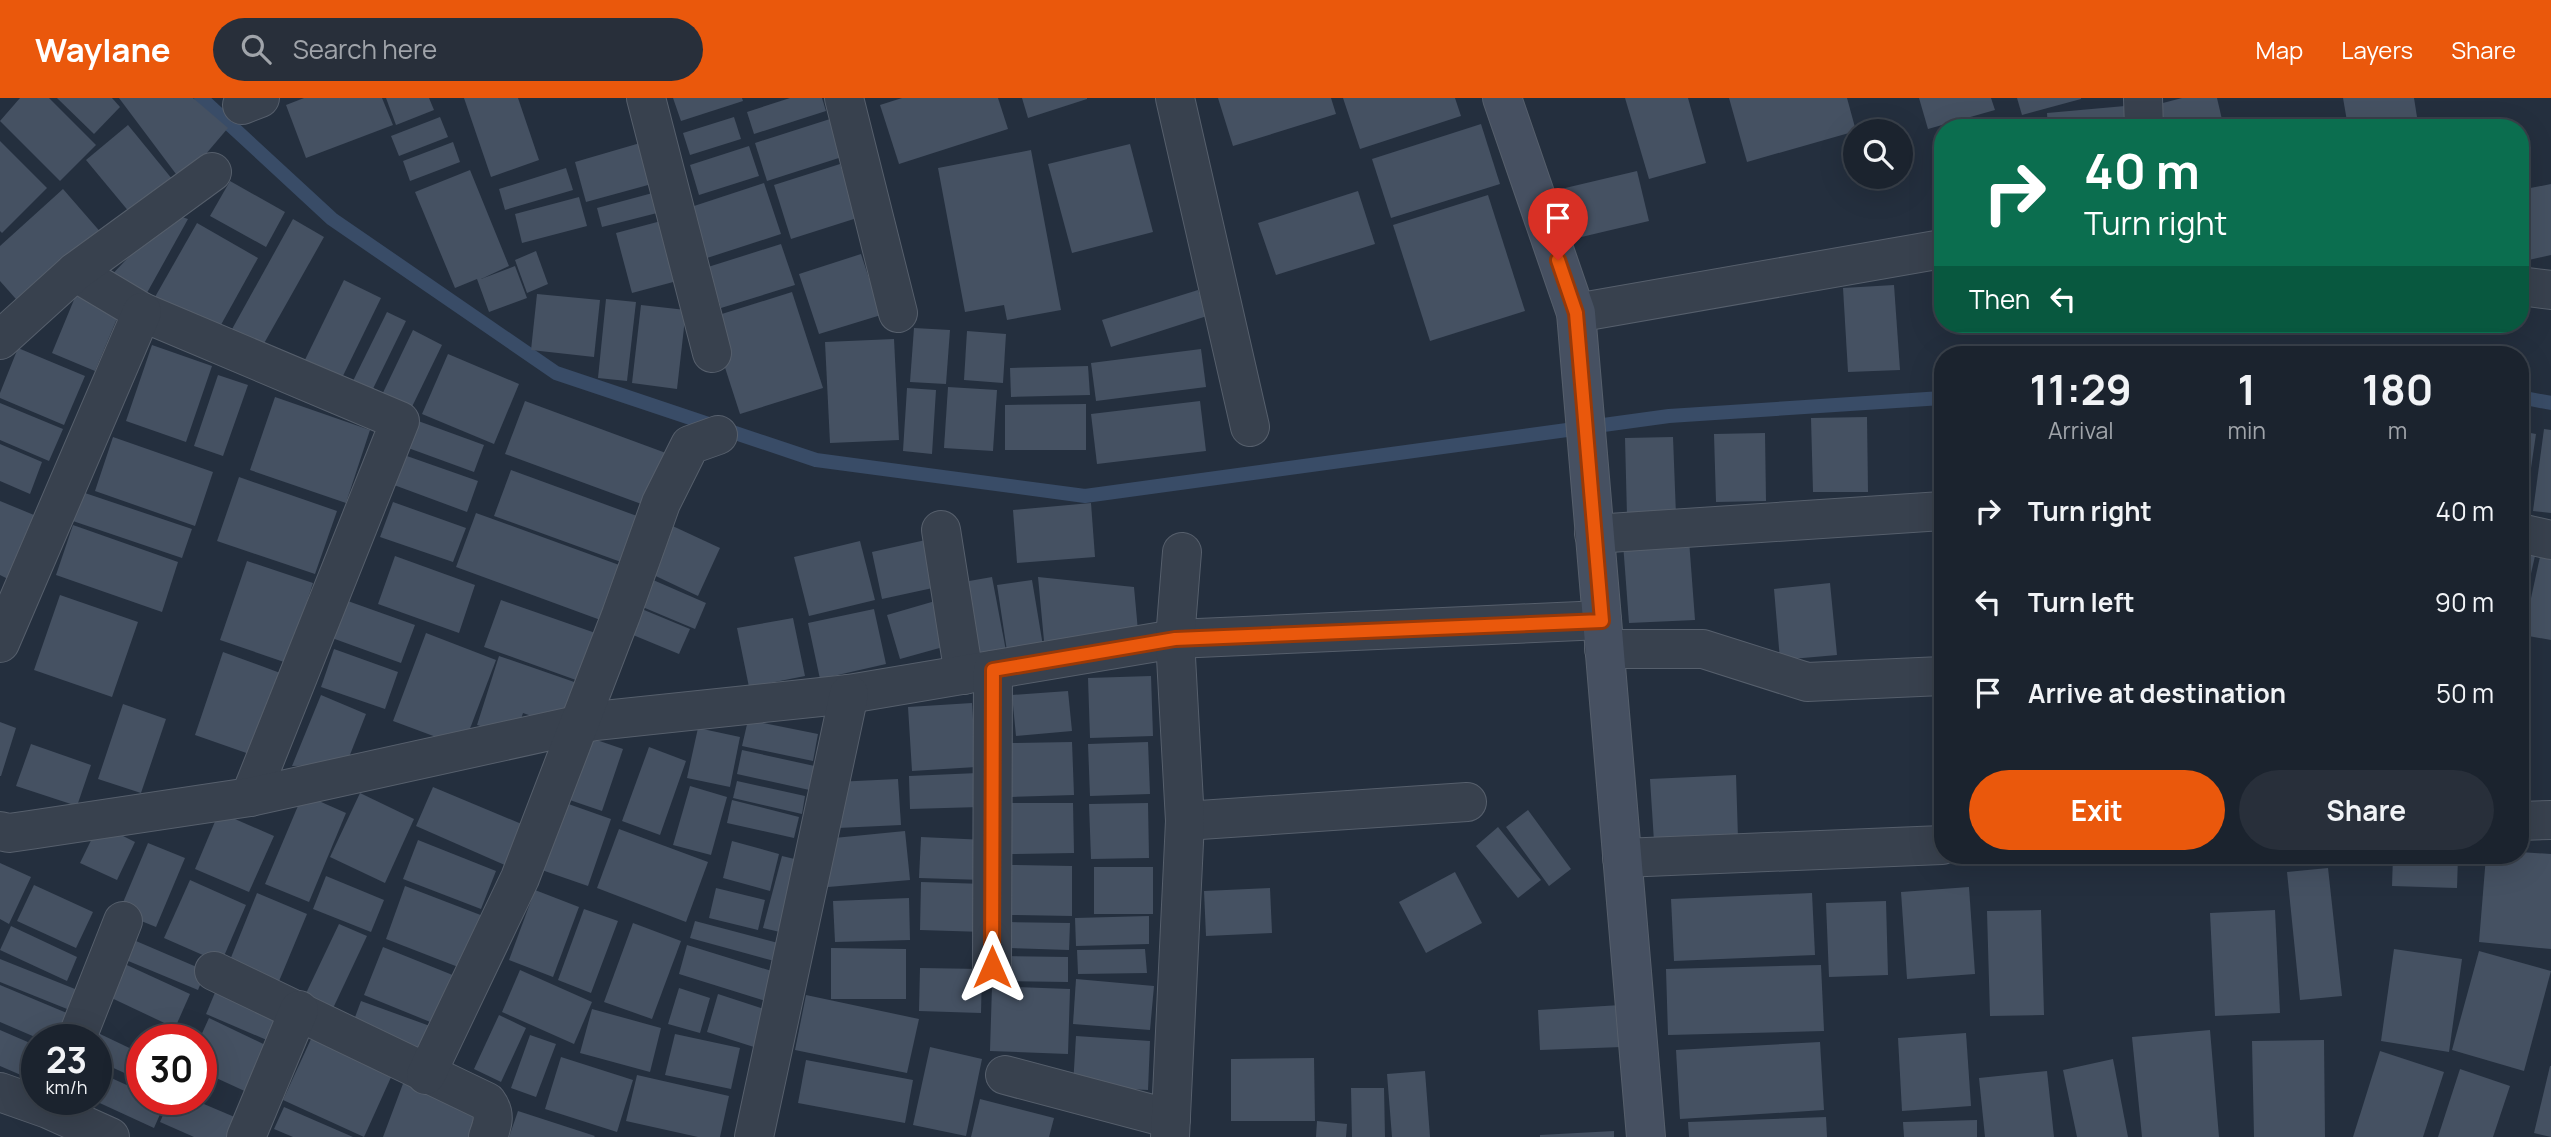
<!DOCTYPE html>
<style>
:root{--surface:#1b232e;--page:#282f3a;--text:#f1f3f6;--muted:#a0a4aa;--line:#39404a;--accent:#ea580c}
body{margin:0;font-family:Manrope,sans-serif;background:var(--page);color:var(--text);height:100vh;display:flex;flex-direction:column;font-size:26px;white-space:nowrap}
*{box-sizing:border-box;margin:0}
p{font-size:23px;color:var(--muted)}
.icon{flex:none;width:38px;height:38px;fill:none;stroke:currentColor;stroke-width:2;stroke-linecap:round;stroke-linejoin:round}
.map{position:relative;flex:1;overflow:hidden}
.drawer{position:absolute;left:1934px;top:248px;width:595px;height:518px;display:flex;flex-direction:column;background:var(--surface);border-radius:28px;box-shadow:0 7px 28px #0002,0 0 0 2px var(--line)}
.drawer>*{flex:none}
.top-card{position:absolute;left:1934px;top:21px;width:595px;height:214px;border-radius:28px;box-shadow:0 7px 28px #0002,0 0 0 2px var(--line);background:#0b6e4f;color:#fff;overflow:hidden}
.fabs{position:absolute;left:1843px;top:21px;display:grid;gap:14px}
.fabs a{display:grid;place-items:center;width:70px;height:70px;border-radius:50%;background:var(--surface);box-shadow:0 7px 28px #0002,0 0 0 2px var(--line);font-size:35px}
.speed{position:absolute;left:21px;top:926px;display:flex;gap:14px;font-size:35px;font-weight:700;text-align:center}
.speed>*{display:grid;place-content:center;width:91px;height:91px;border-radius:50%;background:var(--surface);box-shadow:0 7px 28px #0002,0 0 0 2px var(--line);line-height:1}
.speed small{font-size:18px;font-weight:400}
.speed .limit{border:10px solid #d22;background:#fff;color:#111}
.pin{position:absolute;display:grid;place-items:center;width:60px;height:60px;color:#fff;margin:-72px -30px;border-radius:50% 50% 50% 0;rotate:-45deg;box-shadow:0 0 7px #0007}
.pin .icon{rotate:45deg}
.me{position:absolute;width:77px;margin:-38px;rotate:0deg;stroke-linejoin:round;filter:drop-shadow(0 0 5px #0008)}
.turn{display:flex;align-items:center;gap:24px;height:147px;padding:0 35px;font-size:32px}
.turn .icon{width:91px;height:91px;stroke-width:2.5}
.turn b{display:block;font-size:49px;line-height:60px}
.then{display:flex;align-items:center;height:66px;padding:0 35px;background:#0003;gap:14px;font-size:26px}
.eta{display:flex;justify-content:space-evenly;align-items:center;height:119px;text-align:center}
.eta b{font-size:42px;font-weight:700;line-height:49px}
.action{display:flex;gap:14px;margin-top:auto;padding:14px 35px}
.action a{flex:1;height:80px;border-radius:42px;background:var(--accent);color:#fff;font-size:28px;font-weight:700;line-height:80px;text-align:center}
.action a+a{background:var(--page);color:var(--text)}
ul{padding:0;list-style:none}
li{display:flex;align-items:center;gap:21px;height:91px;padding:0 35px}
li div{flex:1}
li b{display:block;font-size:26px}
li em{font-style:normal}
header{display:flex;align-items:center;gap:42px;box-sizing:border-box;height:98px;padding:0 35px;background:var(--accent);color:#fff}
header strong{font-size:33px}
nav{display:flex;gap:38px;margin-inline-start:auto;font-size:24px}
.search{width:490px;height:63px;background:var(--page);display:flex;align-items:center;gap:18px;box-sizing:border-box;padding:0 24px;border-radius:38px;color:var(--muted);font-size:26px}
.map>svg:first-child{display:block}
.lines{fill:none;stroke-linecap:round;stroke-linejoin:round}
.stream{stroke:#394c67;stroke-width:14}
.building{fill:#455162}
.street-casing{stroke:#565f6c;stroke-width:40}
.secondary-casing{stroke:#565f6c;stroke-width:40}
.street{stroke:#38414e;stroke-width:38}
.secondary{stroke:#465061;stroke-width:38}
.route-casing{stroke:#983908;stroke-width:18}
.route{stroke:#ea580c;stroke-width:12}
</style>
<header>
<strong>Waylane</strong>
<div class="search"><svg class="icon" aria-label="search" viewBox="0 0 24 24"><circle cx="10" cy="10" r="6"/><path d="M15 15l6 6"/></svg>Search here</div>
<nav><a>Map</a><a>Layers</a><a>Share</a></nav>
</header>
<div class="map">
<svg width="2551" height="1039" viewBox="0 0 2551 1039">
<rect width="100%" height="100%" fill="#242f3e"/>
<g class="lines">
<g class="stream">
<path d="M201 0 332 121 556 275 816 362 1085 398 1669 318 1942 300"/>
<path d="M2520 299 2551 305"/>
</g>
</g>
<g class="building">
<path d="M20 0H49L96 47 60 83 0 23Z"/>
<path d="M57 0H112L120 9 94 36Z"/>
<path d="M119 0H193L228 30 182 84Z"/>
<path d="M304 0H382L393 27 306 60 286 7Z"/>
<path d="M386 0H429L434 12 396 27Z"/>
<path d="M464 0H518L539 62 491 79Z"/>
<path d="M673 0H742L743 3 681 23Z"/>
<path d="M790 0H822L826 13 754 36 747 14Z"/>
<path d="M902 0H998L1008 31 899 66 880 7Z"/>
<path d="M1022 0H1087V1L1028 20Z"/>
<path d="M1218 0H1331L1336 16 1233 48Z"/>
<path d="M1343 0H1455L1461 18 1360 51Z"/>
<path d="M1625 0H1688L1706 65 1649 81Z"/>
<path d="M1729 0H1847L1856 33 1747 64Z"/>
<path d="M1919 0H1991L1995 12 1928 31Z"/>
<path d="M2017 0H2081V1L2022 17Z"/>
<path d="M2182 0H2217L2224 30H2165L2159 6Z"/>
<path d="M2343 0H2414L2417 19 2348 29Z"/>
<path d="M2125 8 2127 30H2048L2047 15Z"/>
<path d="M440 19 448 39 399 58 391 38Z"/>
<path d="M734 19 741 41 690 57 683 35Z"/>
<path d="M830 21 842 59 767 83 755 45Z"/>
<path d="M1481 26 1500 86 1391 120 1372 61Z"/>
<path d="M128 27 177 87 135 121 86 62Z"/>
<path d="M1942 39V81H1941L1936 40Z"/>
<path d="M0 43 47 90 2 135 0 133Z"/>
<path d="M647 43 659 84 586 104 575 64Z"/>
<path d="M453 44 460 64 410 83 403 63Z"/>
<path d="M1130 46 1153 134 1072 155 1048 66Z"/>
<path d="M749 48 759 78 699 97 690 67Z"/>
<path d="M1031 52 1061 212 1007 222 1004 207 965 214 938 70Z"/>
<path d="M840 66 857 120 791 141 774 87Z"/>
<path d="M566 70 573 92 505 112 499 91Z"/>
<path d="M470 72 509 168 481 181 515 168 527 200 489 214 477 181 455 190 415 94Z"/>
<path d="M1637 73 1649 123 1573 141 1561 91Z"/>
<path d="M230 83 285 114 266 149 210 118Z"/>
<path d="M764 85 781 136 707 160 691 109Z"/>
<path d="M2551 86V157L2524 163 2520 143V92Z"/>
<path d="M63 91 103 137 23 209 0 183V148Z"/>
<path d="M660 93 665 113 602 129 597 110Z"/>
<path d="M1358 93 1375 146 1276 177 1258 125Z"/>
<path d="M1488 97 1525 213 1430 243 1393 127Z"/>
<path d="M579 99 587 128 522 145 515 116Z"/>
<path d="M170 115 188 121 143 202 107 182Z"/>
<path d="M293 121 324 139 262 249 231 233Z"/>
<path d="M661 123 677 183 632 195 616 135Z"/>
<path d="M197 125 258 160 217 234 155 199Z"/>
<path d="M781 146 795 187 721 210 708 169Z"/>
<path d="M536 153 548 186 527 195 515 162Z"/>
<path d="M861 156 881 217 819 236 799 176Z"/>
<path d="M344 182 381 200 338 288 301 270Z"/>
<path d="M1894 187 1900 272 1848 274 1843 190Z"/>
<path d="M78 192 121 211 95 273 52 255Z"/>
<path d="M1198 192 1207 218 1111 249 1102 222Z"/>
<path d="M792 194 823 290 740 316 709 220Z"/>
<path d="M537 196 600 202 594 259 531 252Z"/>
<path d="M606 201 636 204 627 283 598 280Z"/>
<path d="M641 207 686 212 677 291 632 285Z"/>
<path d="M387 214 406 223 368 301 349 291Z"/>
<path d="M914 230 950 232 946 286 910 284Z"/>
<path d="M413 232 442 247 408 317 379 303Z"/>
<path d="M967 233 1006 236 1003 285 964 282Z"/>
<path d="M894 241 899 342 830 345 825 244Z"/>
<path d="M152 247 212 268 186 344 126 323Z"/>
<path d="M18 250 85 278 64 327 0 300V295Z"/>
<path d="M1201 251 1206 289 1096 303 1091 265Z"/>
<path d="M448 256 519 286 494 346 422 316Z"/>
<path d="M1088 268 1090 297 1011 299 1010 270Z"/>
<path d="M218 277 248 287 223 358 194 348Z"/>
<path d="M948 289 997 292 993 353 944 350Z"/>
<path d="M907 290 936 292 932 356 903 353Z"/>
<path d="M275 299 370 332 346 405 250 372Z"/>
<path d="M525 303 674 358 655 411 505 356Z"/>
<path d="M1200 303 1206 353 1097 366 1091 316Z"/>
<path d="M0 305 63 331 49 363 0 342Z"/>
<path d="M1086 306V352H1005V307Z"/>
<path d="M1867 319 1868 394H1813L1811 320Z"/>
<path d="M410 320 484 347 474 374 400 347Z"/>
<path d="M2544 331 2551 332V415L2533 413Z"/>
<path d="M2520 333 2536 336 2525 411H2520Z"/>
<path d="M1765 335 1766 403 1716 404 1714 336Z"/>
<path d="M113 339 213 374 195 428 95 393Z"/>
<path d="M1673 339 1676 417 1627 418 1625 340Z"/>
<path d="M0 346 42 364 30 396 0 383Z"/>
<path d="M404 357 478 383 467 414 394 387Z"/>
<path d="M511 372 648 422 632 468 494 418Z"/>
<path d="M239 379 337 413 315 476 217 443Z"/>
<path d="M76 392 192 431 182 460 67 421Z"/>
<path d="M0 403 34 417 8 481 0 477Z"/>
<path d="M393 404 466 430 453 464 380 439Z"/>
<path d="M1091 405 1095 459 1017 465 1013 412Z"/>
<path d="M476 415 633 472 614 527 456 469Z"/>
<path d="M664 424 720 450 698 498 643 472Z"/>
<path d="M73 427 178 464 162 514 56 477Z"/>
<path d="M930 441 942 488 882 501 872 454Z"/>
<path d="M1689 442 1695 522 1629 525 1623 445Z"/>
<path d="M860 443 875 502 809 518 794 459Z"/>
<path d="M2520 445 2537 449 2521 520H2520Z"/>
<path d="M2543 445 2551 447V542L2523 537Z"/>
<path d="M395 458 475 487 459 535 378 506Z"/>
<path d="M247 463 313 485 287 565 220 542Z"/>
<path d="M644 478 706 505 695 531 633 505Z"/>
<path d="M992 479 1006 553 967 561 952 486Z"/>
<path d="M1038 479 1134 489 1138 533 1044 543Z"/>
<path d="M1032 482 1043 548 1007 553 997 487Z"/>
<path d="M1830 485 1837 557 1780 562 1774 491Z"/>
<path d="M60 497 138 524 112 599 34 572Z"/>
<path d="M942 501 954 546 900 561 887 517Z"/>
<path d="M345 502 415 527 401 565 332 540Z"/>
<path d="M501 502 604 538 587 586 484 549Z"/>
<path d="M632 507 690 531 679 556 621 532Z"/>
<path d="M874 511 886 566 820 581 808 525Z"/>
<path d="M793 520 805 578 749 589 737 530Z"/>
<path d="M426 535 496 562 463 649 393 623Z"/>
<path d="M334 551 398 574 385 611 321 589Z"/>
<path d="M223 554 283 576 255 658 195 637Z"/>
<path d="M499 558 580 586 566 630 523 615 515 639 477 627Z"/>
<path d="M1151 578 1153 638 1090 640 1088 580Z"/>
<path d="M1068 593 1072 633 1016 638 1012 597Z"/>
<path d="M321 597 366 616 346 667 292 668Z"/>
<path d="M972 605 976 669 912 673 908 609Z"/>
<path d="M123 606 166 621 141 695 98 681Z"/>
<path d="M748 622 818 636 813 663 742 648Z"/>
<path d="M0 624 16 630 1 678H0Z"/>
<path d="M698 630 740 639 730 689 687 680Z"/>
<path d="M579 636 623 651 602 713 558 698Z"/>
<path d="M1072 644 1074 697 1012 699 1011 645Z"/>
<path d="M1148 644 1150 696 1090 698 1088 646Z"/>
<path d="M31 646 91 667 77 708 16 688Z"/>
<path d="M649 649 686 663 660 737 622 723Z"/>
<path d="M742 652 819 669 814 693 737 676Z"/>
<path d="M978 675 980 709 910 711 909 678Z"/>
<path d="M1736 677 1738 740 1654 744 1650 681Z"/>
<path d="M898 681 901 727 838 730 835 684Z"/>
<path d="M737 683 805 698 802 716 733 700Z"/>
<path d="M690 688 727 699 711 757 673 747Z"/>
<path d="M433 689 524 727 507 768 416 728Z"/>
<path d="M360 695 414 721 385 785 330 759Z"/>
<path d="M303 696 346 715 309 804 265 786Z"/>
<path d="M732 702 799 719 794 740 727 725Z"/>
<path d="M560 703 611 721 588 788 536 770Z"/>
<path d="M1009 705H1073L1074 755 1010 756Z"/>
<path d="M1148 705 1149 760 1091 761 1089 706Z"/>
<path d="M1528 712 1571 771 1549 788 1506 729Z"/>
<path d="M219 714 274 738 249 794 195 771Z"/>
<path d="M99 726 135 744 117 782 80 765Z"/>
<path d="M1498 729 1541 782 1518 800 1476 748Z"/>
<path d="M619 731 708 764 686 824 597 790Z"/>
<path d="M905 733 910 782 828 789 824 741Z"/>
<path d="M921 739 986 742 984 782 919 780Z"/>
<path d="M418 742 496 773 481 811 403 781Z"/>
<path d="M732 743 779 756 770 793 723 780Z"/>
<path d="M148 745 185 760 156 829 119 814Z"/>
<path d="M2520 754 2551 756V851L2479 844 2486 758H2520Z"/>
<path d="M782 758 803 763 784 835 763 830Z"/>
<path d="M2393 758H2458L2457 790 2392 788Z"/>
<path d="M0 765 31 779 9 826 0 821Z"/>
<path d="M1012 767 1072 768V818L1011 817Z"/>
<rect x="1094" y="769" width="59" height="47"/>
<path d="M2328 770 2342 898 2300 902 2287 774Z"/>
<path d="M1455 774 1482 825 1426 855 1399 804Z"/>
<path d="M326 778 384 802 371 834 313 811Z"/>
<path d="M190 782 246 807 221 865 164 840Z"/>
<path d="M921 784 985 786 984 834 920 832Z"/>
<path d="M34 787 93 814 76 850 17 823Z"/>
<path d="M405 788 491 821 471 874 386 841Z"/>
<path d="M1969 789 1975 876 1907 881 1901 794Z"/>
<path d="M716 790 765 802 758 832 709 820Z"/>
<path d="M1270 790 1272 835 1206 838 1204 793Z"/>
<path d="M535 792 579 809 553 879 509 862Z"/>
<path d="M257 795 307 816 277 888 228 867Z"/>
<path d="M1812 795 1815 857 1674 863 1671 801Z"/>
<path d="M909 800 910 842 835 844 833 803Z"/>
<path d="M1886 803 1888 877 1829 879 1826 805Z"/>
<path d="M584 811 618 823 591 895 558 882Z"/>
<path d="M2041 812 2044 917 1990 918 1987 813Z"/>
<path d="M2275 812 2280 915 2215 918 2210 815Z"/>
<path d="M1149 818V846L1076 848 1075 820Z"/>
<path d="M695 823 782 846 778 864 690 840Z"/>
<path d="M1008 824 1070 825 1069 852 1008 850Z"/>
<path d="M633 825 681 843 652 921 604 904Z"/>
<path d="M339 826 367 838 327 923 299 910Z"/>
<path d="M11 828 77 859 67 883 0 852Z"/>
<path d="M129 840 206 873 198 892 121 860Z"/>
<path d="M687 847 775 874 766 903 679 876Z"/>
<path d="M383 849 465 882 445 930 364 897Z"/>
<path d="M831 850 906 851V901H831Z"/>
<path d="M1145 851 1147 875 1078 876 1077 852Z"/>
<path d="M2394 851 2462 861 2449 954 2381 943Z"/>
<path d="M2479 853 2551 873 2524 973 2452 952Z"/>
<path d="M998 858 1068 859V884L998 883Z"/>
<path d="M0 861 85 895 77 915 0 884Z"/>
<path d="M116 862 190 896 175 930 101 895Z"/>
<path d="M1821 867 1824 933 1668 937 1666 871Z"/>
<path d="M920 870 982 871 981 915 919 913Z"/>
<path d="M520 872 592 904 574 946 502 914Z"/>
<path d="M1076 881 1154 888 1150 932 1073 926Z"/>
<path d="M219 885 296 918 283 949 206 916Z"/>
<path d="M0 887 74 918 64 942H42L0 924Z"/>
<path d="M992 888 1070 891 1068 956 990 953Z"/>
<path d="M679 890 710 900 700 935 668 926Z"/>
<path d="M718 896 767 912 757 950 707 934Z"/>
<path d="M806 897 919 921 907 975 795 952Z"/>
<path d="M361 903 441 932 431 960 351 930Z"/>
<path d="M1621 907 1622 949 1540 952 1538 912Z"/>
<path d="M592 911 661 930 650 974 580 955Z"/>
<path d="M499 917 526 930 501 984 474 971Z"/>
<path d="M209 920 280 954 260 1000 201 973 199 942Z"/>
<path d="M317 928 397 966 364 1039 283 1002Z"/>
<path d="M0 932 37 948V984L0 968Z"/>
<path d="M2210 932 2219 1039H2142L2132 939Z"/>
<path d="M98 935 142 956V983L96 962Z"/>
<path d="M1966 935 1971 1008 1902 1013 1898 940Z"/>
<path d="M675 936 740 950 731 991 665 977Z"/>
<path d="M530 937 556 946 536 999 511 990Z"/>
<path d="M1076 938 1150 943 1148 992 1073 988Z"/>
<path d="M2324 942 2325 1039H2254L2252 943Z"/>
<path d="M1820 944 1824 1012 1680 1021 1676 952Z"/>
<path d="M930 949 982 961 966 1038 913 1027Z"/>
<path d="M2380 953 2444 974 2423 1039H2353Z"/>
<path d="M561 959 633 982 617 1034 545 1011Z"/>
<path d="M1314 960 1315 1023H1231V961Z"/>
<path d="M2113 961 2128 1039H2077L2063 972Z"/>
<path d="M806 962 913 982 905 1025 798 1005Z"/>
<path d="M2550 968H2551V1039L2534 1035Z"/>
<path d="M2460 971 2510 988 2493 1039H2438Z"/>
<path d="M96 973 142 994V1001H156L165 1005 154 1030 91 1001H96Z"/>
<path d="M1425 973 1430 1039H1392L1387 976Z"/>
<path d="M2047 973 2054 1039H1985L1979 980Z"/>
<path d="M637 977 729 998 720 1039H698L626 1023Z"/>
<path d="M404 983 482 1014 473 1039H383Z"/>
<path d="M1351 990H1384L1385 1039H1352Z"/>
<path d="M170 1001H192L244 1023 238 1039H194L160 1024Z"/>
<path d="M980 1001 1054 1020 1049 1039H971Z"/>
<path d="M284 1009 353 1039H293L274 1031Z"/>
<path d="M518 1013 595 1038 594 1039H509Z"/>
<path d="M1826 1019 1827 1039H1689L1688 1024Z"/>
<path d="M1977 1022V1039H1904L1903 1024Z"/>
<path d="M1317 1023 1347 1026 1346 1039H1316Z"/>
<path d="M1614 1033V1039H1540V1037Z"/>
</g>
<g class="lines">
<g class="street-casing">
<g id="street">
<path d="M646 0 712 255"/>
<path d="M844 0 898 215"/>
<path d="M1175 0 1250 329"/>
<path d="M2143 0 2144 30"/>
<path d="M242 7 260 0"/>
<path d="M75 174 142 214 400 323 250 699"/>
<path d="M2520 188 2551 192"/>
<path d="M1576 215 1942 151"/>
<path d="M0 242 75 174 212 74"/>
<path d="M941 432 964 577"/>
<path d="M2520 435 2551 442"/>
<path d="M1594 436 1942 413"/>
<path d="M0 545 142 214"/>
<path d="M1604 551H1703L1807 584 1942 578"/>
<path d="M1185 723 1467 704"/>
<path d="M2520 723 2551 722"/>
<path d="M0 733 9 735 30 732 250 699 595 623 849 596 1175 541 1602 522"/>
<path d="M1622 760 1942 747"/>
<path d="M992 869 993 572"/>
<path d="M214 873 487 1004C496 1016 493 1025 488 1039"/>
<path d="M76 942 123 823"/>
<path d="M426 977 520 780 621 517 661 405 690 347 718 337"/>
<path d="M1005 977 1171 1021"/>
<path d="M0 994 48 1011 110 1039"/>
<path d="M246 1039 299 912"/>
<path d="M754 1039 849 596"/>
<path d="M1170 1039 1185 723 1175 541 1182 454"/>
</g>
</g>
<g class="secondary-casing">
<path id="secondary" d="M1502 0 1576 215 1646 1039"/>
</g>
<use href="#street" class="street"/>
<use href="#secondary" class="secondary"/>
</g>
<g class="lines">
<g class="route-casing">
<path id="route" d="M992 869 993 572 1175 541 1602 523 1576 215 1558 162"/>
</g>
<use href="#route" class="route"/>
</g>
</svg>
<div class="fabs">
<a><svg class="icon" aria-label="search" viewBox="0 0 24 24"><circle cx="10" cy="10" r="6"/><path d="M15 15l6 6"/></svg></a>
</div>
<div class="speed"><div>23<small>km/h</small></div><div class="limit">30</div></div>
<div class="pin" style="left:1558px;top:162px;background:#d93025"><svg class="icon" aria-label="arrive" viewBox="0 0 24 24"><path d="M6 21V4h12l-3 4 3 4H6"/></svg></div>
<svg class="me" style="left:992px;top:869px" viewBox="-20 -20 40 40"><path d="M0-17L14 15 0 8-14 15z" fill="#ea580c" stroke="#fff" stroke-width="4"/></svg>
<div class="top-card">
<div class="turn"><svg class="icon" aria-label="right" viewBox="0 0 24 24"><path d="M7 20v-9h11M14 6l5 5-5 5"/></svg><div><b>40 m</b>Turn right</div></div>
<div class="then">Then<svg class="icon" aria-label="left" viewBox="0 0 24 24"><path d="M17 20v-9H6M10 6l-5 5 5 5"/></svg></div>
</div>
<section class="drawer">
<div class="eta">
<div><b>11:29</b><p>Arrival</p></div>
<div><b>1</b><p>min</p></div>
<div><b>180</b><p>m</p></div>
</div>
<ul>
<li><svg class="icon" aria-label="right" viewBox="0 0 24 24"><path d="M7 20v-9h11M14 6l5 5-5 5"/></svg><div><b>Turn right</b></div><em>40 m</em></li>
<li><svg class="icon" aria-label="left" viewBox="0 0 24 24"><path d="M17 20v-9H6M10 6l-5 5 5 5"/></svg><div><b>Turn left</b></div><em>90 m</em></li>
<li><svg class="icon" aria-label="arrive" viewBox="0 0 24 24"><path d="M6 21V4h12l-3 4 3 4H6"/></svg><div><b>Arrive at destination</b></div><em>50 m</em></li>
</ul>
<div class="action"><a>Exit</a><a>Share</a></div>
</section>
</div>
